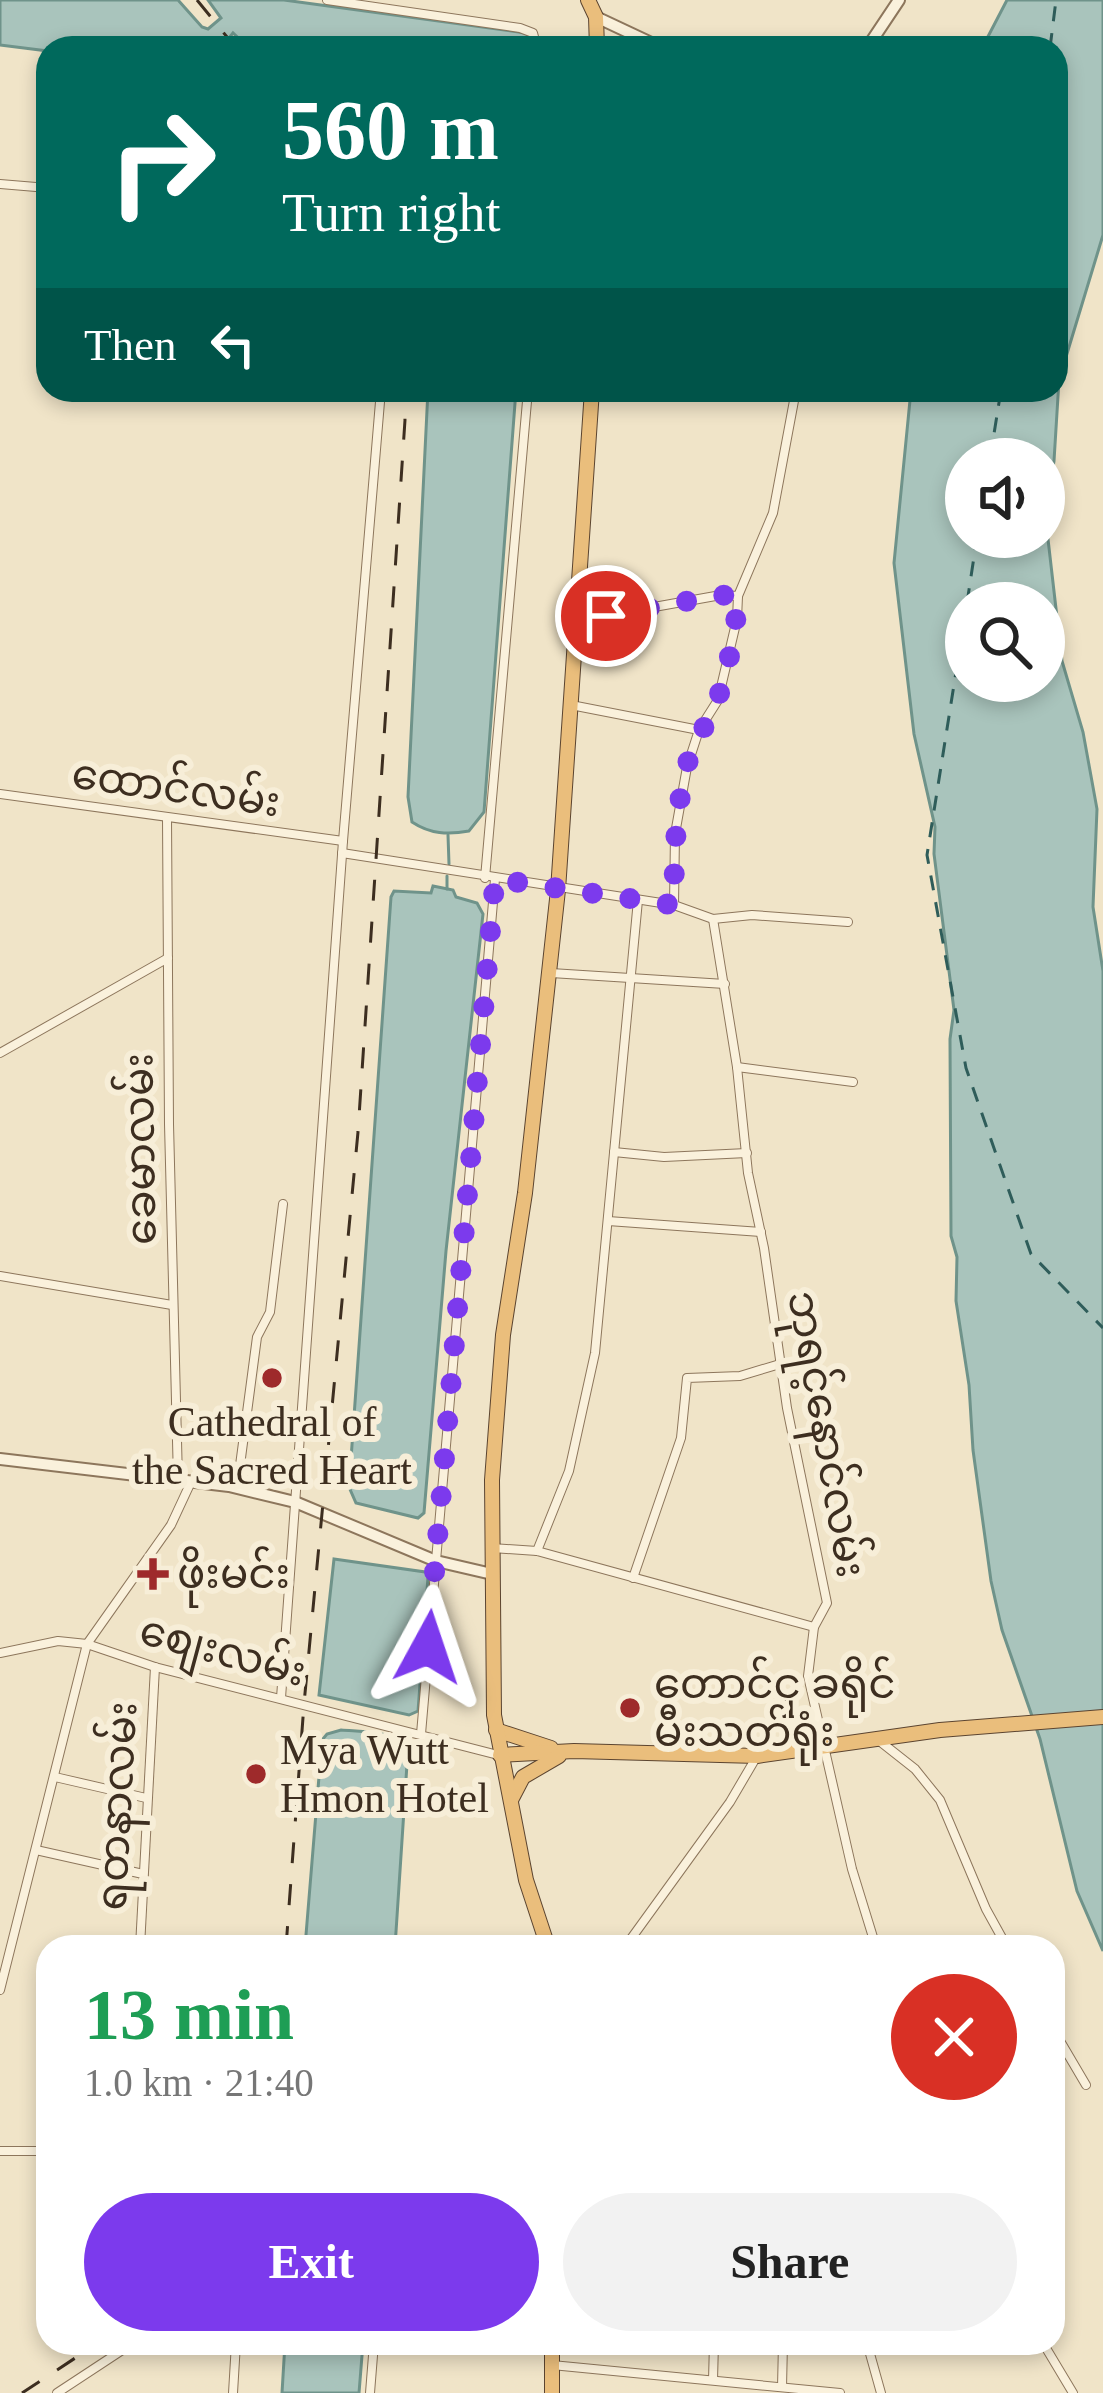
<!DOCTYPE html>
<meta charset="utf-8">
<style>
:root{--surface:#fff;--page:#f2f2f2;--text:#222;--muted:#767676;--accent:#7c3aed}
body{margin:0;font-family:"Times New Roman","Noto Sans Myanmar",serif;background:var(--page);color:var(--text);height:100vh;display:flex;flex-direction:column;font-size:45px;white-space:nowrap}
*{box-sizing:border-box;margin:0}
p{font-size:39px;color:var(--muted)}
.icon{flex:none;width:66px;height:66px;fill:none;stroke:currentColor;stroke-width:2;stroke-linecap:round;stroke-linejoin:round}
.map{position:relative;flex:1;overflow:hidden}
.panel{position:absolute;left:36px;top:1935px;width:1029px;height:420px;display:flex;flex-direction:column;background:var(--surface);border-radius:36px;box-shadow:0 6px 18px #0003}
.panel>*{flex:none}
.guide{position:absolute;left:36px;top:36px;width:1032px;height:366px;border-radius:36px;box-shadow:0 6px 18px #0003;background:#00695c;color:#fff;overflow:hidden}
.tools{position:absolute;left:945px;top:438px;display:grid;gap:24px}
.tools a{display:grid;place-items:center;width:120px;height:120px;border-radius:50%;background:var(--surface);box-shadow:0 6px 18px #0003;font-size:60px}
.pin{position:absolute;display:grid;place-items:center;width:102px;height:102px;color:#fff;margin:-51px;border:6px solid #fff;border-radius:50%;box-shadow:0 3px 12px #0007}
.me{position:absolute;width:132px;margin:-66px;rotate:5deg;stroke-linejoin:round;filter:drop-shadow(0 0 9px #0008)}
.turn{display:flex;align-items:center;gap:42px;height:252px;padding:0 48px;font-size:54px}
.turn .icon{width:156px;height:156px;stroke-width:2.5}
.turn b{display:block;font-size:84px;line-height:102px}
.then{display:flex;align-items:center;height:114px;padding:0 48px;background:#0003;gap:24px;font-size:45px}
.round{display:grid;place-items:center;flex:none;width:126px;height:126px;border-radius:63px;background:var(--page)}
.headline{display:flex;align-items:center;justify-content:space-between;height:204px;padding:0 48px}
h1{font-size:72px;font-weight:700;line-height:90px;color:#1e9e55}
.button{display:flex;gap:24px;margin-top:auto;padding:24px 48px}
.button a{flex:1;height:138px;border-radius:72px;background:var(--accent);color:#fff;font-size:48px;font-weight:700;line-height:138px;text-align:center}
.button a+a{background:var(--page);color:var(--text)}
.map>svg:first-child{display:block}
.water{fill:#a9c4bc;stroke:#6f938a;stroke-width:3;fill-rule:evenodd}
.lines{fill:none;stroke-linecap:round;stroke-linejoin:round}
.stream{stroke:#6f938a;stroke-width:3}
.ferry{stroke:#2f5d5a;stroke-width:3;stroke-dasharray:15 12;stroke-linecap:butt}
.minor-casing{stroke:#8d765c;stroke-width:10}
.tertiary-casing{stroke:#8d765c;stroke-width:14}
.trunk-casing{stroke:#5b4430;stroke-width:16}
.minor{stroke:#faf1dc;stroke-width:8}
.tertiary{stroke:#faf1dc;stroke-width:10}
.trunk{stroke:#eabe7c;stroke-width:14}
.rail{stroke:#3d2e20;stroke-width:3;stroke-dasharray:21 21;stroke-linecap:butt}
.route{stroke:#7c3aed;stroke-width:21;stroke-dasharray:0 37.8}
.poi-dot{fill:#9e2a2b;stroke:#f7eed8;stroke-width:4.5}
.labels{text-anchor:middle;dominant-baseline:central;stroke-width:12;stroke-linejoin:round;paint-order:stroke}
.street-label{font-size:42px;fill:#3d2e20;stroke:#f7eed8}
.poi-label{font-size:42px;fill:#3d2e20;stroke:#f7eed8;text-anchor:start}
</style>
<div class="map">
<svg width="1103" height="2393" viewBox="0 0 1103 2393">
<rect width="100%" height="100%" fill="#f0e4c8"/>
<g class="water">
<path d="M0 0H178L202 27 208 29 221 18 208 0H284L526 33 532 37 533 48H249L233 33 221 48H48V51L0 45Z"/>
<path d="M1007 0H1103V235L1059 380 1054 461 1045 513 1062 661 1083 732 1097 809 1093 907 1103 971V1951L1077 1891 1040 1739 1002 1630 991 1581 973 1450 969 1385 956 1301 957 1257 951 1236 950 1039 954 1010 934 854 935 827 914 734 894 563 911 390H1056V48H982ZM966 459H1044V537H966ZM966 603H1044V681H966Z"/>
<path d="M428 390H516L484 812 469 831C448 835 430 834 412 822L408 797Z"/>
<path d="M433 886 453 890 456 897 477 903 483 914 446 1251 424 1513 418 1518 356 1503 349 1487 391 897 394 891 431 893Z"/>
<path d="M334 1559 425 1572 428 1577 418 1711 409 1715 319 1695Z"/>
<path d="M341 1730C363 1732 394 1730 408 1749L395 1947H305L322 1740 327 1734Z"/>
<path d="M285 2343H363L359 2393H282Z"/>
</g>
<g class="lines">
<g class="stream">
<path d="M448 835 449 864"/>
<path d="M447 889V876"/>
</g>
<g class="ferry">
<path d="M1050 48 1056 0"/>
<path d="M990 459 1001 390"/>
<path d="M967 603 977 537"/>
<path d="M966 609 927 855 966 1068 1031 1254 1103 1328"/>
</g>
<g class="minor-casing">
<g id="minor">
<path d="M327 0 520 28 533 33 537 48"/>
<path d="M0 184 48 188"/>
<path d="M576 621 721 595 738 596"/>
<path d="M571 705 699 730"/>
<path d="M0 794 343 841"/>
<path d="M167 818 169 1124 178 1480"/>
<path d="M342 853 674 905 713 919 752 915 848 922"/>
<path d="M485 878 528 390"/>
<path d="M674 905 675 834 687 767 699 730 718 700 737 619 738 596 773 513 796 390"/>
<path d="M713 919 737 1067 748 1173 764 1248 787 1408 827 1603 814 1627 808 1676 852 1869 876 1947"/>
<path d="M551 973 725 984"/>
<path d="M0 1053 168 958"/>
<path d="M737 1067 853 1082"/>
<path d="M614 1152 664 1157 747 1153"/>
<path d="M608 1221 761 1232"/>
<path d="M0 1276 172 1305"/>
<path d="M237 1488 257 1337 270 1312 283 1204"/>
<path d="M492 1548 537 1551 814 1627"/>
<path d="M537 1551 569 1471 595 1353 638 900"/>
<path d="M633 1578 681 1438 687 1378 740 1376 780 1364"/>
<path d="M0 1653 58 1641 87 1644 155 1667 498 1755"/>
<path d="M281 1698 343 841 381 390"/>
<path d="M421 1734 495 879"/>
<path d="M877 1739 915 1769 940 1800 986 1909 1007 1947"/>
<path d="M55 1777 146 1798"/>
<path d="M36 1850 143 1874"/>
<path d="M140 1947 155 1667"/>
<path d="M625 1947 730 1802 757 1756"/>
<path d="M0 1990 87 1644 171 1525 191 1482"/>
<path d="M1053 2029 1086 2085"/>
<path d="M0 2151H48"/>
<path d="M867 2343 881 2393"/>
<path d="M1043 2343 1073 2393"/>
<path d="M552 2365 840 2393"/>
<path d="M713 2380 714 2343"/>
<path d="M782 2387 783 2343"/>
<path d="M57 2393 133 2343"/>
<path d="M233 2393 236 2343"/>
<path d="M370 2393 374 2343"/>
</g>
</g>
<g class="tertiary-casing">
<g id="tertiary">
<path d="M596 17 662 48"/>
<path d="M867 48 899 0"/>
<path d="M0 1459 229 1486 295 1502 436 1561 492 1574"/>
</g>
</g>
<g class="trunk-casing">
<g id="trunk">
<path d="M588 0 596 17 597 48"/>
<path d="M496 1730 551 1748"/>
<path d="M500 1755 574 1751 757 1756 940 1730 1103 1717"/>
<path d="M511 1800 523 1777 559 1756"/>
<path d="M548 1947 526 1880 494 1715 492 1480 503 1335 525 1193 558 890 592 390"/>
<path d="M552 2393V2343"/>
</g>
</g>
<use href="#minor" class="minor"/>
<use href="#tertiary" class="tertiary"/>
<use href="#trunk" class="trunk"/>
<g class="rail">
<path d="M197 0 236 48"/>
<path d="M286 1947 304 1704 358 1132 405 420 403 390"/>
<path d="M22 2393 98 2343"/>
</g>
</g>
<g class="lines">
<path class="route" d="M428 1647 495 879 674 905C674 858 675 812 687 765 695 737 710 722 718 698 729 666 736 629 738 596L721 595 606 616"/>
</g>
<g class="poi-dot">
<circle cx="272" cy="1378" r="12"/>
<path d="M147 1556h12v12h12v12h-12v12h-12v-12h-12v-12h12z"/>
<circle cx="630" cy="1708" r="12"/>
<circle cx="256" cy="1774" r="12"/>
</g>
<g class="labels">
<g class="street-label">
<text transform="translate(176 788) rotate(8)">ထောင်လမ်း</text>
<text transform="translate(140 1149) rotate(-91)">ခေမာလမ်း</text>
<text transform="translate(827 1434) rotate(80)">ဘုရင့်နောင်လမ်း</text>
<text transform="translate(223 1651) rotate(15)">စျေးလမ်း</text>
<text transform="translate(117 1806) rotate(-87)">ရတနာလမ်း</text>
</g>
<g class="poi-label">
<text x="272" y="1422" text-anchor="middle">Cathedral of<tspan x="272" dy="48">the Sacred Heart</tspan></text>
<text x="177" y="1574">ဖိုးမင်း</text>
<text x="654" y="1684">တောင်ငူ ခရိုင်<tspan x="654" dy="48">မီးသတ်ရုံး</tspan></text>
<text x="280" y="1750">Mya Wutt<tspan x="280" dy="48">Hmon Hotel</tspan></text>
</g>
</g>
</svg>
<div class="tools">
<a><svg class="icon" aria-label="sound" viewBox="0 0 24 24"><path d="M4 9h4l5-4v14l-5-4H4zM17 9q2 3 0 6"/></svg></a>
<a><svg class="icon" aria-label="search" viewBox="0 0 24 24"><circle cx="10" cy="10" r="6"/><path d="M15 15l6 6"/></svg></a>
</div>
<div class="pin" style="left:606px;top:616px;background:#d93025"><svg class="icon" aria-label="arrive" viewBox="0 0 24 24"><path d="M6 21V4h12l-3 4 3 4H6"/></svg></div>
<svg class="me" style="left:428px;top:1647px" viewBox="-20 -20 40 40"><path d="M0-17L14 15 0 8-14 15z" fill="#7c3aed" stroke="#fff" stroke-width="4"/></svg>
<div class="guide">
<div class="turn"><svg class="icon" aria-label="right" viewBox="0 0 24 24"><path d="M7 20v-9h11M14 6l5 5-5 5"/></svg><div><b>560 m</b>Turn right</div></div>
<div class="then">Then<svg class="icon" aria-label="left" viewBox="0 0 24 24"><path d="M17 20v-9H6M10 6l-5 5 5 5"/></svg></div>
</div>
<section class="panel">
<div class="headline"><div><h1>13 min</h1><p>1.0 km · 21:40</p></div><a class="round" style="background:#d93025;color:#fff"><svg class="icon" aria-label="close" viewBox="0 0 24 24"><path d="M6 6l12 12M18 6L6 18"/></svg></a></div>
<div class="button"><a>Exit</a><a>Share</a></div>
</section>
</div>
